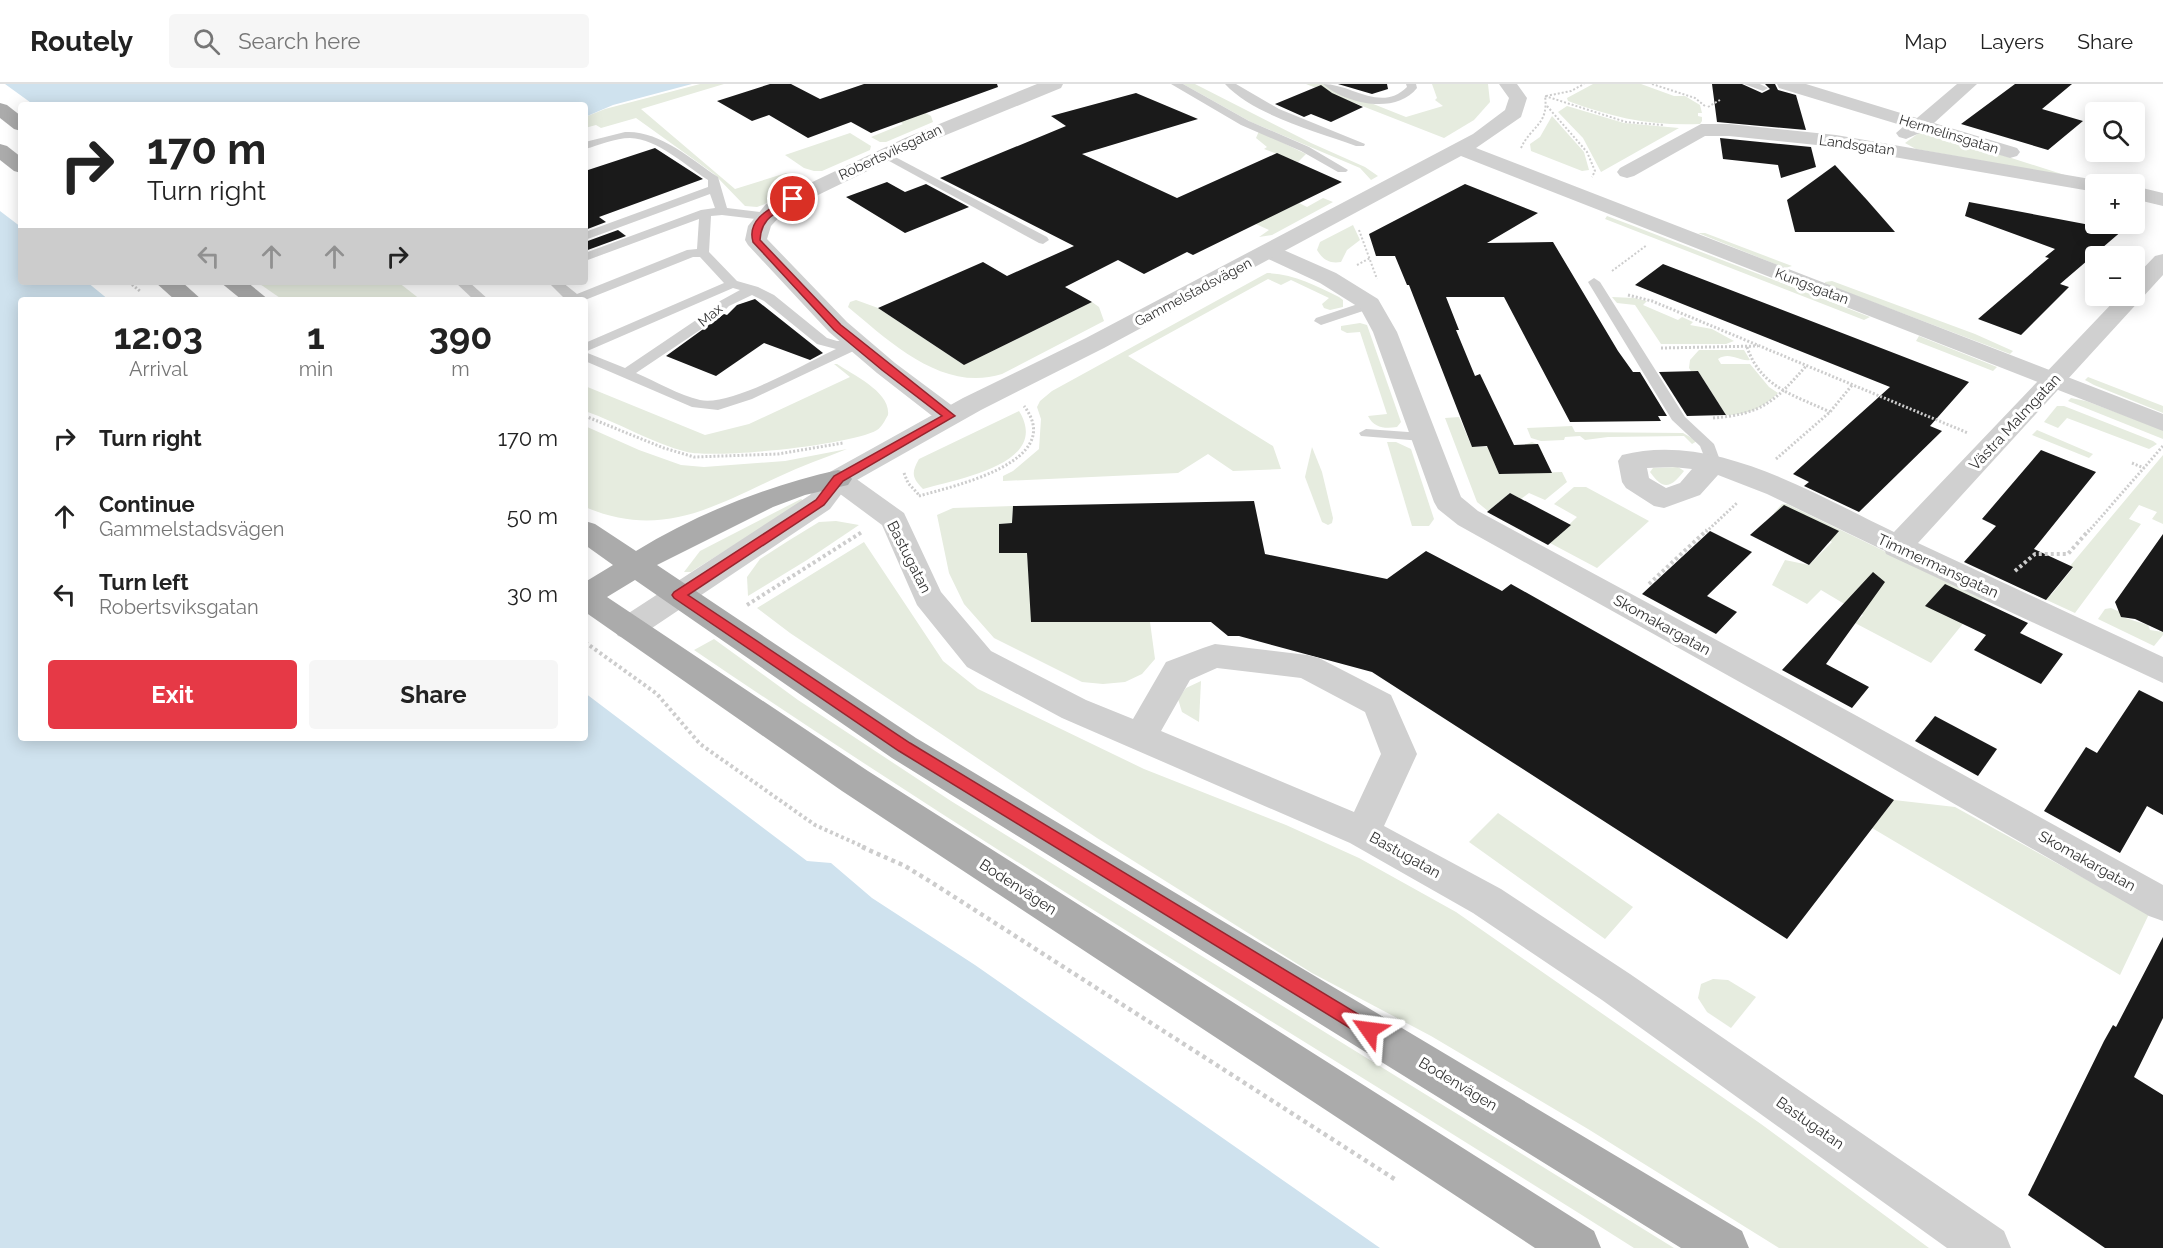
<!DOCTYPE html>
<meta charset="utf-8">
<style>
:root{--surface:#fff;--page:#f6f6f6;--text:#222;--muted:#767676;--line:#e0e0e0;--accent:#e63946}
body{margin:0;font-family:Raleway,sans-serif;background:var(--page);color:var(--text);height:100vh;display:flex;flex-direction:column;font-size:22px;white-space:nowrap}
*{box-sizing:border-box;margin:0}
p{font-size:20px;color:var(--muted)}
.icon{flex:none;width:33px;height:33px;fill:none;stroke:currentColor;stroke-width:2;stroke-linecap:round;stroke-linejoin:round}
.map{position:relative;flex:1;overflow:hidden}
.panel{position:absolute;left:18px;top:213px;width:570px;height:444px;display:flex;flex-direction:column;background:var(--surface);border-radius:6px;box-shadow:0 3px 15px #0003}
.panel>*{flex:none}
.guide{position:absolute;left:18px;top:18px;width:570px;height:183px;border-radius:6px;box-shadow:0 3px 15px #0003;background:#fff;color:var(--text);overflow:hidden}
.tools{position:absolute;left:2085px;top:18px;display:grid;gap:12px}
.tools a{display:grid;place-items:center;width:60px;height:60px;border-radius:6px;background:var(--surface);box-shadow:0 3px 15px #0003;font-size:30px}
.pin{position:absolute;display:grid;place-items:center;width:51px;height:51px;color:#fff;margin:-26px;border:3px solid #fff;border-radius:50%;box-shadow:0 2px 6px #0007}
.me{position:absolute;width:66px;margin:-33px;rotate:301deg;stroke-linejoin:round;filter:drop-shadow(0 0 4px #0008)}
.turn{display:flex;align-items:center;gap:21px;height:126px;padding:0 30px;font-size:27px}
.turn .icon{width:78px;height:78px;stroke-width:2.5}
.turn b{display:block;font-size:42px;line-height:51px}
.lanes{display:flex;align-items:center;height:57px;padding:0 30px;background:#0003;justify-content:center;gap:30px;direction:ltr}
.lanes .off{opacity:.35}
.eta{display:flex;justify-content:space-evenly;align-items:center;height:102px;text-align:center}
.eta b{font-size:36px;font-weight:700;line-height:42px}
.cta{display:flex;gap:12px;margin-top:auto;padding:12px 30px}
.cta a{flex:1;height:69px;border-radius:6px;background:var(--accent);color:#fff;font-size:24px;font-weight:700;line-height:69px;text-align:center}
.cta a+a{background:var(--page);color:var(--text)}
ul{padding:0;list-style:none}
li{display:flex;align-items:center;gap:18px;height:78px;padding:0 30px}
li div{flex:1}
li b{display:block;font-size:22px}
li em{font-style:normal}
header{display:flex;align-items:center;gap:36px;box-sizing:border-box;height:84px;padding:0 30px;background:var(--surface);border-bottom:2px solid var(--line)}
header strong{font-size:28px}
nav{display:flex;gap:33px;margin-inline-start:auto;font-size:21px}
.search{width:420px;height:54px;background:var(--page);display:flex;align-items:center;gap:15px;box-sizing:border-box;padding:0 21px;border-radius:6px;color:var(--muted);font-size:22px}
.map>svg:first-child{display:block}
.green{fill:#e6ecdf}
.water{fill:#cfe2ee}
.building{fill:#1a1a1a}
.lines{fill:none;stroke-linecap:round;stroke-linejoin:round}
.path-far3{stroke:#cdcdcd;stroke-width:2;stroke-dasharray:2 2;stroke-linecap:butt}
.path-far2{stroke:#cdcdcd;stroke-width:3;stroke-dasharray:2 2;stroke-linecap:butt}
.path-far1{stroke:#cdcdcd;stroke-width:4;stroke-dasharray:3 3;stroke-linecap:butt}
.path{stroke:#cdcdcd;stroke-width:4.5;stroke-dasharray:4 4;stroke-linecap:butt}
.service{fill:#d0d0d0;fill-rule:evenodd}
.minor{fill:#d0d0d0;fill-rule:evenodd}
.tertiary{fill:#d0d0d0;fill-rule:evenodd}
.primary{fill:#ababab;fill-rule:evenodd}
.route{fill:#e63946;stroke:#96252e;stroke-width:1.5}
.labels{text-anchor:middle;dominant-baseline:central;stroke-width:6;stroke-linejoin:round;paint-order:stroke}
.far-street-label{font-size:14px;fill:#333;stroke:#fff}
.street-label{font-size:15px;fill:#333;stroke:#fff}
</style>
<header>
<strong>Routely</strong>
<div class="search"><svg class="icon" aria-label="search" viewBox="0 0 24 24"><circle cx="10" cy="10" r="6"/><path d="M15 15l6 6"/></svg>Search here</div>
<nav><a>Map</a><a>Layers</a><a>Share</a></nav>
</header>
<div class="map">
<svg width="2163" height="1164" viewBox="0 0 2163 1164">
<rect width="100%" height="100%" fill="#fff"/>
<g class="green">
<path d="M700 0H724L641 25 735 105 786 89 790 90 799 99 765 120 757 123 745 122 714 90 636 34 601 44 596 41 585 44V33L605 25Z"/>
<path d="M1183 0H1195L1311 59 1365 83 1378 92 1371 96 1360 84 1251 38Z"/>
<path d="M1306 0H1323L1406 33 1443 22 1435 16 1437 14 1432 0H1488L1490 18 1474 36 1444 54Z"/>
<path d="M1593 0H1641L1674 12H1685L1700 21 1702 29H1698V32L1702 33V37L1700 40C1651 42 1614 34 1568 17L1567 14Z"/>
<path d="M1567 22 1624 39 1679 44 1601 88 1583 54 1558 28Z"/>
<path d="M922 27 931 32 933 38 886 58H880L871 53 903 40 898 36Z"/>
<path d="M1552 32 1584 68 1589 86 1582 87 1531 67 1530 60 1540 53Z"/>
<path d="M1259 47 1306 70 1298 78 1264 65 1267 63 1256 54Z"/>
<path d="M1920 48 1933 49 2071 93 1916 65 1905 59Z"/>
<path d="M850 49 871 62 870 66 822 87H814L804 84 785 71Z"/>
<path d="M1237 110 1278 129 1299 119 1307 123 1323 114 1333 118 1272 151 1259 153 1269 146 1214 121Z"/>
<path d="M1607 132 1631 141 1870 233 1864 236 1605 135Z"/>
<path d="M1353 141 1360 156 1347 166 1341 178C1330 180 1323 176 1317 166L1320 158Z"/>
<path d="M1698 149H1705L1792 182 1785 184Z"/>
<path d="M1267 189C1294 190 1315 201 1339 213L1343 216V223L1330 226 1324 224 1322 220 1329 214 1291 196 1281 201 1268 195 1128 272 1273 362 1281 385 1233 387 1208 370 1178 389 1003 397V392L1013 387 1039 365 1041 335 1037 323 1040 317 1052 307Z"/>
<path d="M1832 197 1975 250 2013 267 2010 270 1825 200V198Z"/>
<path d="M257 198H398L421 216H283Z"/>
<path d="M1612 213 1634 214 1647 217 1643 221 1678 236 1682 233 1693 238 1690 241 1712 245 1734 257 1726 260H1661L1635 221 1617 219Z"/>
<path d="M856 216 878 224 964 281 1092 218 1099 223 1104 237 1002 290C943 309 890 258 848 223L850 218Z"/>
<path d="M1360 239 1367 241 1401 338 1397 343C1385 345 1374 344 1368 332L1387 330 1360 248 1347 249 1341 246V242Z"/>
<path d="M1919 252 1997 283 1993 287 1916 257Z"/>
<path d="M1699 266H1744L1750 276C1739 278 1730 267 1718 275L1721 280H1750L1769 303 1778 309C1763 324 1747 331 1726 331L1698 287H1691L1689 284 1690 276Z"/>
<path d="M834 280H837C853 291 891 308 888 331 885 336 882 343 877 346 852 361 716 375 687 368 652 359 619 339 585 327V302L705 351 749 340 850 293Z"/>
<path d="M2088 293 2163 322V329L2094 301 2085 296Z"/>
<path d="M2071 314 2086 317 2163 346V355L2068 317Z"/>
<path d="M2057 322H2064L2153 357 2157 360 2149 365 2067 334 2058 344 2044 338Z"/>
<path d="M1019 327C1052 380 957 395 923 405 912 394 911 389 919 375Z"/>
<path d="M1459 333 1472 363 1521 362 1532 358 1539 361 1545 375 1493 376 1499 390 1562 388 1567 398 1545 416 1529 409 1521 415 1510 409 1488 427 1477 418 1445 334Z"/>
<path d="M585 342 639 366 681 381 704 383 785 377 847 365C824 374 801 382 778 393 711 424 660 455 585 423Z"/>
<path d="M1572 342 1575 348 1683 349 1697 357 1692 360 1684 352 1608 353 1585 356 1580 352 1565 353 1564 356 1541 357 1531 354 1527 344Z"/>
<path d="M2037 346 2093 370 2089 374 2032 351Z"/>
<path d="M1387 358H1396L1411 365 1434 435 1429 442H1412Z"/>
<path d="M1312 363 1322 388 1333 434 1332 439 1328 441 1322 438 1305 393Z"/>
<path d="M2163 371V440L2152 435 2157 428 2139 421 2129 435 2141 440 2075 529 2016 502 2025 499 2051 511 2073 484 2070 482Z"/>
<path d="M1678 383 1684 387C1670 405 1663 406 1650 388L1653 384Z"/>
<path d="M1574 403H1586L1649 437 1597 484 1550 459 1577 433 1554 420Z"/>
<path d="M801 415 804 417 691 488H684L700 467Z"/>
<path d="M1782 420H1787L1983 515 1931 579 1855 539 1863 531 1821 506 1807 520 1772 501 1785 476 1809 481 1832 458 1774 429Z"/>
<path d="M1013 422 1012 439 999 440V469H1027L1032 538H1150L1155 575 1142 590 1125 598 1103 600 1082 598 994 554 964 520 949 489 937 431 953 424Z"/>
<path d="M836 437 859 441 807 476 748 512 747 493 760 475 788 457 819 438Z"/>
<path d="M864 458 943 577 978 605 1144 685 1286 741 1359 774 1456 828 1761 1040 1929 1164H1779L1588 1045 1431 952 1312 889 1097 754 790 549 757 524Z"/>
<path d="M2111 524 2120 528 2122 533 2148 541 2150 546 2163 548V551L2154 562 2098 535 2105 525Z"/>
<path d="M714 555 798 616 951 717 1674 1164H1634C1320 965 1001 775 694 566Z"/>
<path d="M1201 597 1199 638 1182 628 1178 615 1186 604Z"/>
<path d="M1894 716 1955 723 2149 830 2120 891 1872 744Z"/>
<path d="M1498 729 1633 823 1605 855 1469 758Z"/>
<path d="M1713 895 1728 896 1756 913 1731 944 1707 928 1698 914 1701 900Z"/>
</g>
<g class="water">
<path d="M5 0H692L613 21 585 33V21H34Z"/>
<path d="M0 127 21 143V198H87L109 216H21V654H585V609L807 777 831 779 872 814 975 881 1380 1164H0Z"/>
</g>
<g class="building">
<path d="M770 0H791L820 15 864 0H997L998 3 871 49 851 38 808 54 769 31 752 37 717 17Z"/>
<path d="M1338 0H1387L1388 5 1372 10Z"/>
<path d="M1712 0H1742L1762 9 1770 5 1765 0H1775L1778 6 1796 11 1806 46 1717 38Z"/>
<path d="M2015 0H2072L2042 25 2083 37 2048 66 1961 40Z"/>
<path d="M1321 1 1332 9 1363 23 1331 38 1311 30 1304 33 1275 20Z"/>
<path d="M1136 9 1198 35 1082 70 1177 114 1277 69 1342 98 1193 171 1187 168 1144 190 1118 176 1065 203 1092 218 964 281 878 224 983 178 1007 192 1074 162 940 94 1066 42 1051 32Z"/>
<path d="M1720 54 1811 63 1816 83 1781 94 1778 81 1723 75Z"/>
<path d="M655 64 703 95 599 133 606 138 585 146V87Z"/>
<path d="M1835 81 1867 116 1895 148H1795L1787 116Z"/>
<path d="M887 98 905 108 926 100 969 123 905 149 846 113Z"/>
<path d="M1465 100 1538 129 1487 159 1553 158 1618 267 1633 288H1640L1667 332H1658L1661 337 1570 338 1504 213H1446L1459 246H1456L1475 292 1480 290 1514 361 1538 360 1552 389 1499 390 1487 362 1472 363 1409 201H1407L1395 172H1376L1369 150Z"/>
<path d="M2089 117 2096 118V140H2130L2060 200 2069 203 2021 251 1978 235 2049 174 2045 173 2055 165 1965 132 1969 118 2090 141Z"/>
<path d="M618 146 626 152 585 167V158Z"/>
<path d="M1663 180 1969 298 1930 342 1942 347 1859 428 1804 402 1809 398 1793 390 1890 303 1635 201Z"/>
<path d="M755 215 823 269 810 276 764 259 716 292 666 272 724 230 727 231 737 221Z"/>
<path d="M1698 287 1726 331 1687 332 1659 288Z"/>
<path d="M2041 366 2096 388 2034 465 2073 483 2046 516 1964 478 1996 442 1982 435Z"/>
<path d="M1510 409 1571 441 1548 461 1487 428Z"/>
<path d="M1254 417 1265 470 1387 495 1426 467 1502 507 1511 500 1894 716 1787 855 1372 588 1239 552H1228L1211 538H1031L1027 469H999V440L1012 439 1013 422Z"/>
<path d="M1784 421 1839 447 1809 481 1750 451Z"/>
<path d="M1710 447 1752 468 1707 512 1737 528 1716 550 1642 510Z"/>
<path d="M2163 450V548L2135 535 2121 533 2115 518Z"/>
<path d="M1873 488 1885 498 1826 580 1869 603 1852 624 1782 586Z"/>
<path d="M1945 500 2028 539 2020 549 2063 570 2041 600 1974 566 1986 551 1925 522Z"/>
<path d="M2139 606 2163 618V731L2147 722 2120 769 2044 727 2086 663 2097 669Z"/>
<path d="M1935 632 1997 665 1978 692 1915 657Z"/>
<path d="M2163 853V934L2134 993 2163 1011V1164H2105L2028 1111 2104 957 2113 941 2116 943Z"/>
</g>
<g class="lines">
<g class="path-far3">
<path d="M1652 0 1695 14 1706 23"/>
<path d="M1545 12 1626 38 1663 41"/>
<path d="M1546 12 1571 7 1584 0"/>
<path d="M1547 22 1587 68 1595 87 1592 93"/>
<path d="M1708 23 1720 16"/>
<path d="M1521 64C1531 42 1549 41 1545 12"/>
<path d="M1359 146 1377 195"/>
<path d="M1357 181 1370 174"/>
<path d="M1612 187 1647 161"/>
</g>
<g class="path-far2">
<path d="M129 198 141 208"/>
<path d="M1628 211 1652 217 1968 349"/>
<path d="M1747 263C1761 304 1794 311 1830 328"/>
<path d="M1661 264 1758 262"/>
<path d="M585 332 664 364 694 373 778 370 843 359"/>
<path d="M1713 334C1763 330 1775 317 1807 281"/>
<path d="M1776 375 1830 328 1853 300"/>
<path d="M2132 379 2144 384"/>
<path d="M904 389 908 399 920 412"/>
<path d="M919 412C953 402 1067 378 1024 322"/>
<path d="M1706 448 1738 418"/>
<path d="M2088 448 2163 362"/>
</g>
<g class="path-far1">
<path d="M2015 487 2035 470H2068L2089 446"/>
<path d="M1649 500 1707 446"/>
<path d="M747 521 862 448"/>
<path d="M585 558 657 610 700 660 815 741 866 764"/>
</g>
<path class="path" d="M862 763 905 782 931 798 1396 1096"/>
<g class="service">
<path d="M1171 0H1183L1249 37 1309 63 1348 86 1346 88H1338L1301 67 1241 41Z"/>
<path d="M1225 0H1236L1279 25 1365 60 1364 62H1356C1316 47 1255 32 1225 0Z"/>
<path d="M1323 0C1352 0 1381 29 1407 3L1406 0H1416L1417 4C1396 31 1346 20 1323 0Z"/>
<path d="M1744 0H1760L1768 4 1763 7Z"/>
<path d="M625 48C659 46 691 75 718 93L727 124 768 129 770 132 764 136 722 131 711 132 709 168 737 197 758 203 774 211 827 254 837 257H862L864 260 862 263 752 315 718 326 692 323 585 277V259L724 199 700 173H693L585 216H566L548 198H562L577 210 687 166 697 165 699 135 585 177V169L701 126 715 124 710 110 585 156V148L708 103V96C686 82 658 55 630 54 615 54 600 61 585 65V58ZM733 204 740 206 720 217 705 230 625 284 585 268ZM752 211 764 217 817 260 836 265C806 279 730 323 700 316 679 311 657 298 636 289L715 236 729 222Z"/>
<path d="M884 67 1047 153 1049 156 1043 160 1039 159 880 72V68Z"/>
<path d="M1594 194 1600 198 1685 333 1714 360 1721 379 1718 382H1708L1700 362 1672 336 1588 198Z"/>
<path d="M455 198H469L489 216H474Z"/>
<path d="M1370 216 1377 220 1375 223 1321 241 1314 237 1316 234Z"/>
<path d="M1366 345 1422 349 1429 353 1422 357 1361 352 1359 349Z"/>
</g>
<g class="minor">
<path d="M1037 0H1063L1061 4 919 62 816 112 782 130 771 142 767 155 847 238 895 279 958 326 962 332 958 338 949 340 940 338 877 289 829 248 748 161 745 156 748 142 766 120 905 54Z"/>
<path d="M1777 0H1806L1917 34 1957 0H1977L1934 39 2017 64 2020 68 2017 72 2010 74 1922 48 1906 55 1899 53 1896 49 1904 42 1779 4Z"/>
<path d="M1701 40H1729L1836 51 2096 96 2105 100H2096V108L1836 63 1729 52H1705L1634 92 1627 94 1620 92 1617 88 1620 84Z"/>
<path d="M2134 102 2163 109V122L2134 115Z"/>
<path d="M1270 160 1336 189 1378 215 1397 248 1461 413 1478 427 1857 632 2163 801V837L2149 832 1833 650 1458 441 1438 425 1434 418 1373 248 1360 224 1320 199 1262 172 1259 167 1262 162Z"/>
<path d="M2163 170V191L1918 459 2163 573V599L1886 470 1885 467 1767 410 1718 391 1700 411 1664 424 1654 422 1626 404 1622 398 1618 377 1622 371C1714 347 1814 410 1894 448L2119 212H2134V194L2155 172ZM1673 383 1692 385 1680 399 1666 404 1649 394 1647 384Z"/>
<path d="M838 386 848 389 904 429 941 508 991 567 1086 616 1133 635 1166 578 1203 564 1215 560 1307 571 1319 574 1391 611 1417 670 1384 742 1501 805 1630 890 2004 1147 2011 1164H1947L1602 916 1473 829 1350 759 1062 634 967 583 917 521 882 441 828 401 824 395 828 389ZM1217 584 1301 594 1365 628 1381 670 1354 728 1161 647 1190 596Z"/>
</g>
<path class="tertiary" d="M1499 0H1517L1527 14 1521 33 1476 64 2163 330V347L1461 72 1104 264 981 326 848 401 830 425 640 552 629 555 618 552 613 544 618 536 810 411 828 389 963 314 1086 254 1473 50 1505 26 1509 14Z"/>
<g class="primary">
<path d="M0 19 7 21 21 32V47L14 45 0 34Z"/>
<path d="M0 60 7 62 21 73V89L14 87 0 76Z"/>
<path d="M155 198H182L202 216H175Z"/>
<path d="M220 198H247L269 216H242Z"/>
<path d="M838 386 848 389 852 395 848 401 805 411 773 423 657 481 916 654 1742 1147 1749 1164H1681L892 674 635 496 607 513 868 687 1594 1147 1601 1164H1535L842 707 585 528V498L613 481 585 461V437L595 440 636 467C698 429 767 402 838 386Z"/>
</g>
</g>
<path class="route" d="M790 113 798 115C781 130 762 128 760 156L841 241 955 332 843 397 824 421 688 511 910 659 1376 941 1378 946 1376 952 1369 955 1363 952 899 667 674 514 672 511 674 508 816 416 834 392 942 332 882 286 834 246 753 158C746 134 773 123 790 113Z"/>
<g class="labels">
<g class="far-street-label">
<text transform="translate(1949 50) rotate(17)">Hermelinsgatan</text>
<text transform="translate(1857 61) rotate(8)">Landsgatan</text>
<text transform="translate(890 68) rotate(-25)">Robertsviksgatan</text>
<text transform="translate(1812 202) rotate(21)">Kungsgatan</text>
<text transform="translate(1193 208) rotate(-28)">Gammelstadsvägen</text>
<text transform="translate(710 231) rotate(-40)">Max</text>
</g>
<g class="street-label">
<text transform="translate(2015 338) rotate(-47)">Västra Malmgatan</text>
<text transform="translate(909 473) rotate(63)">Bastugatan</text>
<text transform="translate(1938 482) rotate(25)">Timmermansgatan</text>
<text transform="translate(1662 541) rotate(29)">Skomakargatan</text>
<text transform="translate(1405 771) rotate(29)">Bastugatan</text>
<text transform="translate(2087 777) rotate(29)">Skomakargatan</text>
<text transform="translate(1018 803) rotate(33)">Bodenvägen</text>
<text transform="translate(1458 1000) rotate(31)">Bodenvägen</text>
<text transform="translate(1810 1039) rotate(35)">Bastugatan</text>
</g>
</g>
</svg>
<div class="tools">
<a><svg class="icon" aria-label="search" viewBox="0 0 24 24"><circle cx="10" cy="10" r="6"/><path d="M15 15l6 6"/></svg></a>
<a>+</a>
<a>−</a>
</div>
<div class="pin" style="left:793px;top:115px;background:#d93025"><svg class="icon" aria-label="arrive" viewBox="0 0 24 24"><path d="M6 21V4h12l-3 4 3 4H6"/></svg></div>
<svg class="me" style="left:1369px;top:946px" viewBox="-20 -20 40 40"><path d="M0-17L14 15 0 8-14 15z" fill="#e63946" stroke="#fff" stroke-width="4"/></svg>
<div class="guide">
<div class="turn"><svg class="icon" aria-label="right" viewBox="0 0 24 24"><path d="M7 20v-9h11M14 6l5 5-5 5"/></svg><div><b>170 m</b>Turn right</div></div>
<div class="lanes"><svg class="icon off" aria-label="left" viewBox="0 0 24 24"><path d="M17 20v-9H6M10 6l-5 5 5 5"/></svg><svg class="icon off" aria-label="ahead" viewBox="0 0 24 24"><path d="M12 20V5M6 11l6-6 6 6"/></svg><svg class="icon off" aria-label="ahead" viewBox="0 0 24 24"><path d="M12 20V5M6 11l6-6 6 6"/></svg><svg class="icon" aria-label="right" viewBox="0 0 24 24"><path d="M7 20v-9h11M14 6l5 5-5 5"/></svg></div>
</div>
<section class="panel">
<div class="eta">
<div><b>12:03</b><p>Arrival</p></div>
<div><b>1</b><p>min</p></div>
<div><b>390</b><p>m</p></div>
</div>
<ul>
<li><svg class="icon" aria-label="right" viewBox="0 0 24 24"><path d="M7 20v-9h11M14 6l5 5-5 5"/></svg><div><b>Turn right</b></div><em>170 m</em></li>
<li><svg class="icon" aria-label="ahead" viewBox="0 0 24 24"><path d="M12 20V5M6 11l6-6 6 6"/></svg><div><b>Continue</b><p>Gammelstadsvägen</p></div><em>50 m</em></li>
<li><svg class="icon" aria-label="left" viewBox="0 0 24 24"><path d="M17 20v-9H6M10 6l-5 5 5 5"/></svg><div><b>Turn left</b><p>Robertsviksgatan</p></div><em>30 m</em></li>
</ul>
<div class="cta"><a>Exit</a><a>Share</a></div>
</section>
</div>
